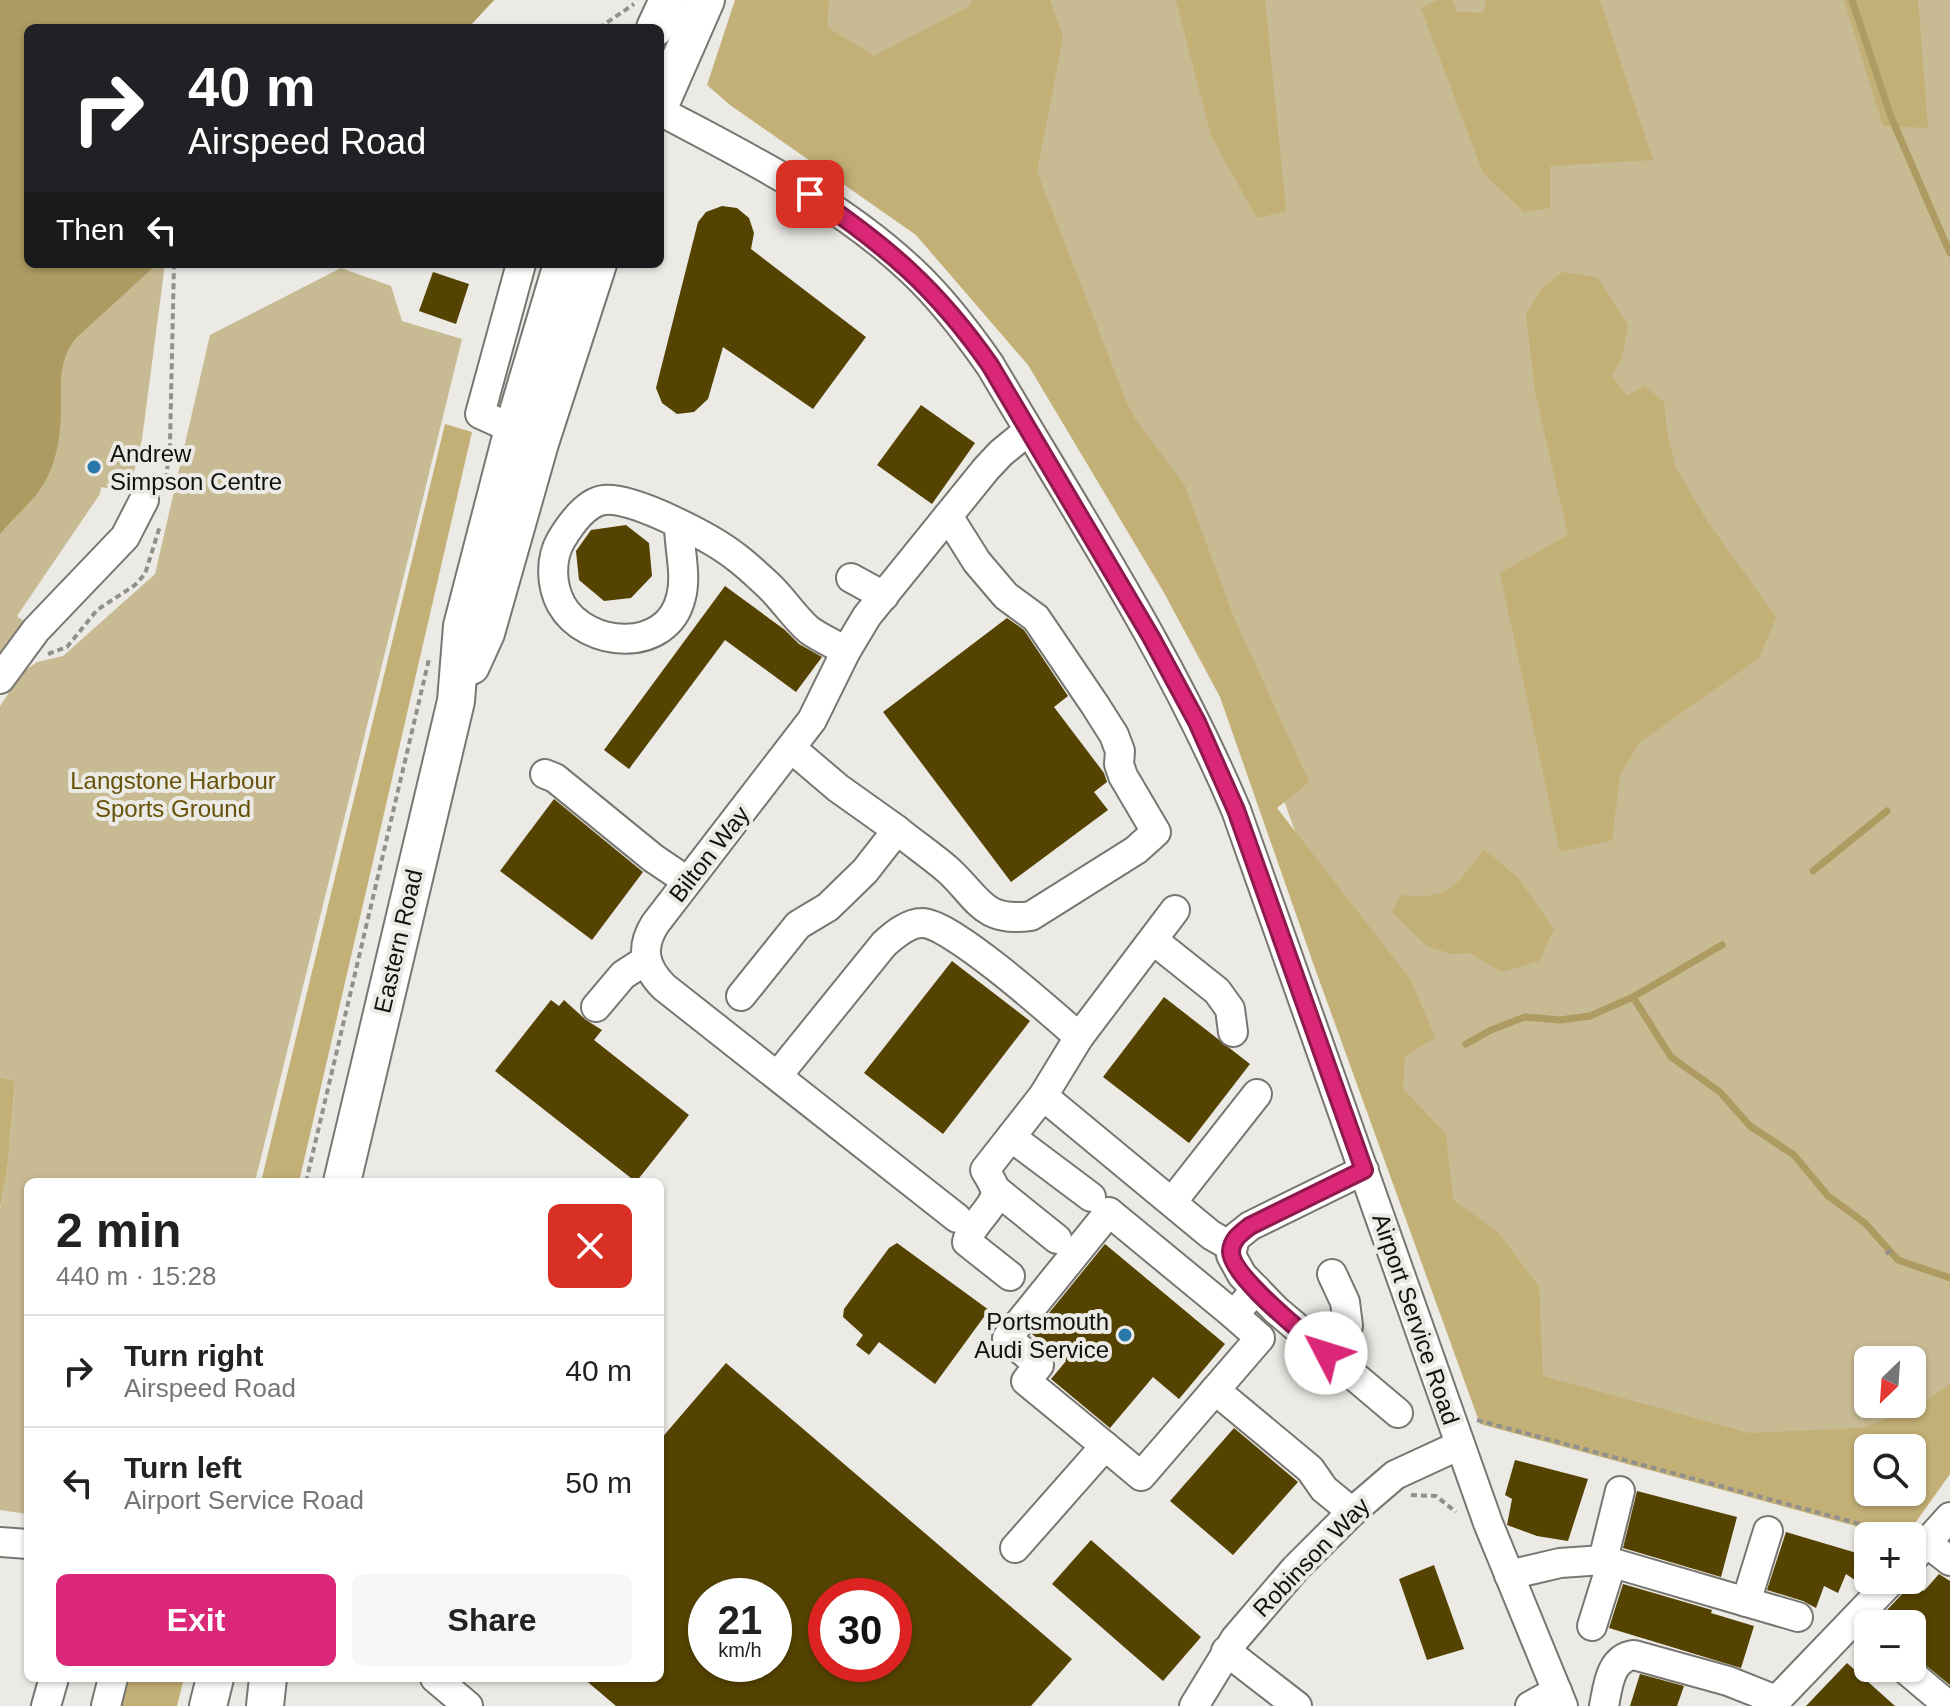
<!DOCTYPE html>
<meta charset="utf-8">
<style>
:root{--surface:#fff;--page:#f6f6f6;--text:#222;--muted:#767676;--line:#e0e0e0;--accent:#db2777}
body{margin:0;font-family:Helvetica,sans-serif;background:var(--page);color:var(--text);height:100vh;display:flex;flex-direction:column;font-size:30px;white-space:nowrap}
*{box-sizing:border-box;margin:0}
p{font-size:26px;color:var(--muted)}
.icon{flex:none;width:44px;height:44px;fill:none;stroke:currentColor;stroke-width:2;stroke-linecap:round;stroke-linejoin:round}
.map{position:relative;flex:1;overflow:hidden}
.side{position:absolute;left:24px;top:1178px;width:640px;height:504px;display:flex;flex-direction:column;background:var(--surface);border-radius:12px;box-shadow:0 2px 6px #0004}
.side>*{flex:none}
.top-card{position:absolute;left:24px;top:24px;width:640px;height:244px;border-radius:12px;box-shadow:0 2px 6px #0004;background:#202124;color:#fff;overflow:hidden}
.needle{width:52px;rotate:205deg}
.fabs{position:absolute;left:1854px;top:1346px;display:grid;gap:16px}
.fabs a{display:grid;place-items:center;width:72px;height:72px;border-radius:12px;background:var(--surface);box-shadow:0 2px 6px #0004;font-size:40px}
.speed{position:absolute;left:688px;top:1578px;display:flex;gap:16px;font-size:40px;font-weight:700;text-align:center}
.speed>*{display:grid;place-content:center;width:104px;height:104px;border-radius:50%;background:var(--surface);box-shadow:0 2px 6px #0004;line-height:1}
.speed small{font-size:20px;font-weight:400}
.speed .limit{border:12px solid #d22;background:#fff;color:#111}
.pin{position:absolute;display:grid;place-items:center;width:68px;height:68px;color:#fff;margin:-34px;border-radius:16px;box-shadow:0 4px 12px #0006}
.me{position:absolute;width:88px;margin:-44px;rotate:310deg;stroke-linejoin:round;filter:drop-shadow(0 0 6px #0008)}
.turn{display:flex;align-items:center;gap:28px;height:168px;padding:0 32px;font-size:36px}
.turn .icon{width:104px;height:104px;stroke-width:2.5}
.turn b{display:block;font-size:56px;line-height:68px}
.then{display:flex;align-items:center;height:76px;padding:0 32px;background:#0003;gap:16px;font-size:30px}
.round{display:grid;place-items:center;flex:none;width:84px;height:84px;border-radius:12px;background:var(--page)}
.summary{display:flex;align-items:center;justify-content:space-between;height:136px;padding:0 32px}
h1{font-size:48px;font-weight:800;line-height:60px}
.action{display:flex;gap:16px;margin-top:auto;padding:16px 32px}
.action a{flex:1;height:92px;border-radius:12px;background:var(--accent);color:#fff;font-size:32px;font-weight:800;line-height:92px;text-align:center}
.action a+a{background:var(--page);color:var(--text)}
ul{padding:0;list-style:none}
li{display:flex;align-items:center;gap:24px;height:112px;padding:0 32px;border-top:2px solid var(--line)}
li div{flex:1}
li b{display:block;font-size:30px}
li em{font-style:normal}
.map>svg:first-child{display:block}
.green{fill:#c8ba92;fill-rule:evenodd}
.forest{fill:#c3b076;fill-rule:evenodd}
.water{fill:#ad9b61}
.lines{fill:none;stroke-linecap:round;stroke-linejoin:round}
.stream{stroke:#ad9b61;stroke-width:7}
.building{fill:#554301;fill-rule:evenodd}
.minor-casing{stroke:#787671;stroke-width:32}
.major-casing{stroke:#787671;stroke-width:40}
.path{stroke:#91908c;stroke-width:4;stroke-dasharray:6 4;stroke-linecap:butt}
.minor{stroke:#fff;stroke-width:28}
.major{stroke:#fff;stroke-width:36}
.route-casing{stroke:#8e194d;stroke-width:20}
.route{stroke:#db2777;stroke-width:14}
.poi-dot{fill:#2a77a9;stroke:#eceae5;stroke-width:3}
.labels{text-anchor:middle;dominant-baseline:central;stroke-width:8;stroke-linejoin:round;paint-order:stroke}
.poi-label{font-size:24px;fill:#11110f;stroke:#eceae5;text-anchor:start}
.park-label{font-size:24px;fill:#665209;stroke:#eceae5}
.street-label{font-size:24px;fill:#11110f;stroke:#eceae5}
</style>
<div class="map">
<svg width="1950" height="1706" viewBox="0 0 1950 1706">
<rect width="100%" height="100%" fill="#eceae5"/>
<g class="green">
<path d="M0 0H494L468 28H28V264H165L142 439 129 492 101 487 100 494 17 616 26 623 0 660Z"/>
<path d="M757 0H1950V1431L1912 1448H1868V1492L1884 1501 1487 1381 1229 643 966 218ZM1868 1360H1912V1404H1868Z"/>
<path d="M341 268 391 286 402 321 462 339 255 1182H28V1514L0 1510V1209L7 1172 15 1081 0 1077V706L22 673 37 662 63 656 155 574 210 335Z"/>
</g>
<g class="forest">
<path d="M735 0H829L827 27 874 56 970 6 972 0H1050L1063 37 1037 172 1126 401 1135 419 1185 486 1234 618 1309 782 1277 808 1411 980 1435 1038 1405 1056 1403 1089 1446 1134 1453 1200 1498 1232 1539 1287 1543 1376 1749 1433 1864 1428 1928 1400 1950 1384V1474L1906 1536H1892L1480 1424 1313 963 1220 697 1163 591 1028 365 916 235 730 105 707 85ZM1912 1448V1492H1868V1448Z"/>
<path d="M1176 0H1265L1286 211 1257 218 1211 136Z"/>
<path d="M1438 0H1452L1457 12 1484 13 1486 0H1600L1653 160 1550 166V208L1524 212 1483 173 1421 8Z"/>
<path d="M1844 0H1918L1928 128 1883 126Z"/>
<path d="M1563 272 1598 278 1628 325 1622 358 1612 376 1627 396 1644 386 1664 402 1667 432 1676 468 1707 521 1776 617 1759 658 1640 742 1620 775 1612 840 1560 852 1500 573 1568 535 1535 392 1526 314 1542 288Z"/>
<path d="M445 424 472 432 299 1182H261Z"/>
<path d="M1484 849 1518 878 1554 929 1539 961 1502 972 1469 953 1451 954 1427 946 1392 912 1401 895C1450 901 1456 885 1484 849Z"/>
<path d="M0 1077 15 1081 7 1172 0 1208Z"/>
<path d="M128 1678H184L177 1706H121Z"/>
</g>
<path class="water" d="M0 0H494L468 28H28V264H157L75 339C58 362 61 383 61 410 61 429 58 453 50 471 41 496 16 514 0 534Z"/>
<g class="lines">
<g class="stream">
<path d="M1852 0 1891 117 1950 253"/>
<path d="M1813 871 1887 811"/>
<path d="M1633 997 1722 945"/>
<path d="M1466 1044 1491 1030 1525 1017 1560 1020 1590 1016 1633 997 1671 1057 1720 1092 1750 1126 1794 1155 1828 1196 1865 1223 1898 1260 1950 1278"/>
</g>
</g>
<g class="building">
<path d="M722 206 737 208 749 218 754 233 751 249 866 337 813 409 723 347 708 399 694 412 677 414 662 403 656 388 698 222 706 212Z"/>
<path d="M433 272 469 284 456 324 419 311Z"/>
<path d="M921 405 975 443 932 504 877 465Z"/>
<path d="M626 525 649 543 652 576 631 598 604 601 579 580 576 551 591 530Z"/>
<path d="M725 586 785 630 799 644 822 657 796 692 725 640 629 769 604 750Z"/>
<path d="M1007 618 1024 630 1068 696 1054 707 1104 773 1107 782 1094 792 1108 810 1011 882 883 712Z"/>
<path d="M554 799 643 872 592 940 500 871Z"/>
<path d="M952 961 1030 1021 943 1134 864 1073Z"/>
<path d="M1164 997 1250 1064 1189 1143 1103 1077Z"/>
<path d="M551 1000 559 1006 564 1000 586 1020 602 1030 594 1040 689 1115 636 1182 495 1071Z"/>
<path d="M897 1243 989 1310 935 1384 879 1342 869 1355 856 1345 863 1335 843 1317 844 1309 889 1248Z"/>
<path d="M1105 1244 1225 1344 1179 1399 1153 1377 1110 1428 1051 1379 1066 1361 1032 1334Z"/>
<path d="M726 1363 1072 1659 1031 1706H616L583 1678H660V1440ZM706 1596H774V1664H706ZM826 1596H894V1664H826Z"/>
<path d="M1234 1428 1298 1482 1233 1555 1170 1501Z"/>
<path d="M1515 1460 1588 1479 1568 1541 1537 1536 1507 1525 1512 1499 1505 1495Z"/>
<path d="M1637 1491 1737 1517 1721 1577 1623 1548Z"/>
<path d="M1786 1532 1860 1554 1855 1580 1846 1574 1838 1593 1824 1586 1816 1608 1803 1601 1767 1590Z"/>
<path d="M1091 1540 1201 1637 1163 1681 1052 1584Z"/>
<path d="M1434 1565 1464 1649 1427 1660 1399 1579Z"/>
<path d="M1939 1574 1950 1581V1685L1912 1654V1624H1902L1887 1610 1904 1592 1909 1580 1924 1591Z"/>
<path d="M1623 1584 1712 1610 1711 1613 1754 1626 1741 1668 1609 1628Z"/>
<path d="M1847 1663 1895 1706H1806Z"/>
<path d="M1640 1674 1684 1686 1677 1706H1630Z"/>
</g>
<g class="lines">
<g class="minor-casing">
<g id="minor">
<path d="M660 111C748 158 839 202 912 271 942 299 967 332 990 365 1076 511 1170 654 1236 810L1488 1523 1563 1706"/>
<path d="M513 429 480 414 521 264"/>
<path d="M679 525C679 548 687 575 681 597 668 654 586 649 561 604 551 585 550 559 561 540 570 525 586 502 604 500 634 497 712 538 736 557 747 565 758 576 768 585 783 599 794 617 809 630 820 638 834 644 846 651"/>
<path d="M851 578 884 596"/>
<path d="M0 679 36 630 125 537 144 500"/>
<path d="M545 774 555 778 653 858 687 881"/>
<path d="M897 830C914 844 932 856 948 870 978 897 982 923 1031 916L1136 850 1156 832 1123 776 1119 764 1120 751 1114 735 1095 705 1036 618 1006 596 977 562 948 516"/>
<path d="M1153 940 1217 991 1230 1009 1233 1032"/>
<path d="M741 996 798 925 828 907 865 871 897 830 838 788 791 748"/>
<path d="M596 1007 623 975 646 960"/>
<path d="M778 1075 884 944C894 935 908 923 922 923 950 922 1054 1015 1079 1037"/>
<path d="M1043 1096 1079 1037 1175 910"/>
<path d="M1011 1137 1091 1197"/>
<path d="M1364 1170 1250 1226 1235 1238 1231 1255 1242 1275 1276 1310 1398 1413"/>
<path d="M995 1189 1057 1239"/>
<path d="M1172 1202 1257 1094"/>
<path d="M957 1218 664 987C644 967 640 948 655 924L812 720 846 651 867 616 986 469 1001 453 1028 431"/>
<path d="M1010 1276 967 1242C970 1224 999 1205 995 1189 993 1183 988 1175 985 1170L1043 1096 1211 1235 1232 1247"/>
<path d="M1326 1353 1348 1326 1345 1302 1332 1274"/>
<path d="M1215 1390 1310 1469 1324 1489 1352 1512"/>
<path d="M1105 1446 1026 1381 1039 1365 1007 1338 1109 1212 1234 1315"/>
<path d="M0 1542 28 1544"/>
<path d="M1927 1543 1950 1561"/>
<path d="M1015 1548 1105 1446 1141 1476 1260 1338 1234 1315 1256 1289"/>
<path d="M1912 1559 1950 1517"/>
<path d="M1603 1560 1620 1491"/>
<path d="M1509 1575 1560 1563 1603 1560 1798 1617"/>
<path d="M1746 1602 1768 1531"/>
<path d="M1592 1626 1612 1562"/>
<path d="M1226 1651 1297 1706"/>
<path d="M1904 1668 1949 1706"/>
<path d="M435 1678 468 1706"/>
<path d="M46 1706 54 1678"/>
<path d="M106 1706 113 1678"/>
<path d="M1194 1706 1235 1639 1295 1569 1352 1512 1395 1475 1460 1445"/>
<path d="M1530 1706 1557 1691"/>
<path d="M1604 1706C1608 1686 1610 1658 1634 1655L1728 1681 1776 1700"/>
<path d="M1771 1706 1892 1580"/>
</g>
</g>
<g class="major-casing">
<g id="major">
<path d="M655 28 668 0"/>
<path d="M660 105 706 0"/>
<path d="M471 666 486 633 540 443 598 264"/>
<path d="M342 1182 456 701 462 626 513 429 562 264"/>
<path d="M208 1706 215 1678"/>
<path d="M265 1706 268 1678"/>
</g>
</g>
<g class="path">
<path d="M599 28 634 4"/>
<path d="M165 489 170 444 174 264"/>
<path d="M48 654 67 647 97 610 135 585 145 574 160 526"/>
<path d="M306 1182 429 659"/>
<path d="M1886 1254 1894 1248"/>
<path d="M1477 1420 1901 1535"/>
<path d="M1411 1495 1436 1496 1456 1512"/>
</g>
<use href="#minor" class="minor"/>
<use href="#major" class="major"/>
</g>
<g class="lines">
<g class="route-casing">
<path id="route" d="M810 194C887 246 937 289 990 365L1151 637 1197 722 1236 810 1364 1170 1250 1226C1241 1233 1232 1239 1231 1251 1230 1276 1306 1335 1326 1353"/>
</g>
<use href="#route" class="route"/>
</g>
<g class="poi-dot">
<circle cx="94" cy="467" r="8"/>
<circle cx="1125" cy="1335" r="8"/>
</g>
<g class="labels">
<g class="poi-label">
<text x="110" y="453">Andrew<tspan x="110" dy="28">Simpson Centre</tspan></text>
<text x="1109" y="1321" text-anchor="end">Portsmouth<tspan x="1109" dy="28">Audi Service</tspan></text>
</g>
<g class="park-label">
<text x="173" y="780">Langstone Harbour<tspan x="173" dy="28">Sports Ground</tspan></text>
</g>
<g class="street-label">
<text transform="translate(709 854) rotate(-52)">Bilton Way</text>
<text transform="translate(398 941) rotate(-77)">Eastern Road</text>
<text transform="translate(1416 1319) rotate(71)">Airport Service Road</text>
<text transform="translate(1311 1557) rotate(-46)">Robinson Way</text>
</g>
</g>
</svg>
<div class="fabs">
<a><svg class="needle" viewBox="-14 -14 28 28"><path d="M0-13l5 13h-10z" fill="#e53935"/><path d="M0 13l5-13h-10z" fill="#767676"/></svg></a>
<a><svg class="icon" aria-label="search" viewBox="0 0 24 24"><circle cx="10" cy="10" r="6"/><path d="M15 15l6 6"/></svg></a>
<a>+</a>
<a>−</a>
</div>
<div class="speed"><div>21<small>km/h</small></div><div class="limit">30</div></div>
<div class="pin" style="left:810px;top:194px;background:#d93025"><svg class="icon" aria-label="arrive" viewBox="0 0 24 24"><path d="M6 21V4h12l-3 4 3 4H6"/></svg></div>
<svg class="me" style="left:1326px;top:1353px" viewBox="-20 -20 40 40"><circle r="19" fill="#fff"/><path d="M0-13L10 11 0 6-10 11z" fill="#db2777"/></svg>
<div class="top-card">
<div class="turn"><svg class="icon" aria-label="right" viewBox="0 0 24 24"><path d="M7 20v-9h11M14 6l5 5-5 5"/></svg><div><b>40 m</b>Airspeed Road</div></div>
<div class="then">Then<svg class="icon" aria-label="left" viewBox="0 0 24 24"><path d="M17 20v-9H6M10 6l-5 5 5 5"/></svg></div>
</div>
<section class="side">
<div class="summary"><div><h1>2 min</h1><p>440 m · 15:28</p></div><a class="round" style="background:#d93025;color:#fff"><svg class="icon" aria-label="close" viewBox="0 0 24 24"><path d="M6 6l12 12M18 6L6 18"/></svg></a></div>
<ul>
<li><svg class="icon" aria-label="right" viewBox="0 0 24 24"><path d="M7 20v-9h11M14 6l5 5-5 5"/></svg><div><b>Turn right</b><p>Airspeed Road</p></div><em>40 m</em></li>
<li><svg class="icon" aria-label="left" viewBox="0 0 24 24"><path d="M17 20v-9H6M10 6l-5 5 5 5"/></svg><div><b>Turn left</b><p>Airport Service Road</p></div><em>50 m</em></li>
</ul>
<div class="action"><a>Exit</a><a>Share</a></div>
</section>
</div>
